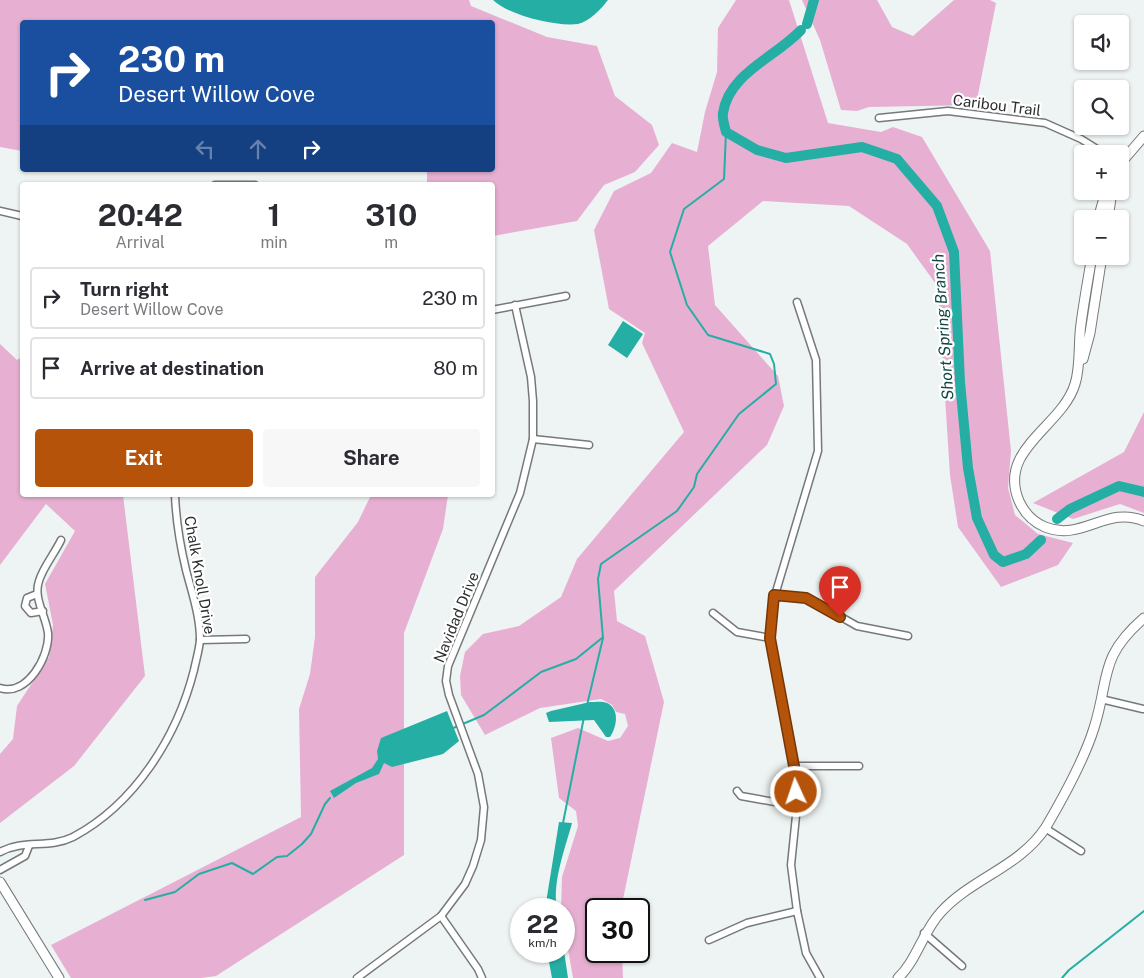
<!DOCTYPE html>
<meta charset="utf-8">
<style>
:root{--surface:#fff;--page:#f7f7f7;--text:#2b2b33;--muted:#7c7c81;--line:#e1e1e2;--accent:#b45309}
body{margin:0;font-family:"Public Sans",sans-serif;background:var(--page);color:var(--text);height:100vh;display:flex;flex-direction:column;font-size:19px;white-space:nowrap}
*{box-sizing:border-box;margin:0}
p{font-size:16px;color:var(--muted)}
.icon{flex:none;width:28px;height:28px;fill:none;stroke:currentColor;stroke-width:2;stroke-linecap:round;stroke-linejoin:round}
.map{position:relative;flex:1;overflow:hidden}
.details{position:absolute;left:20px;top:182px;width:475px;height:315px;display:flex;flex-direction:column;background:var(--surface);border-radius:5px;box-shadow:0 1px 4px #0004}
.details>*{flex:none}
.top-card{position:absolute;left:20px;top:20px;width:475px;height:152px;border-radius:5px;box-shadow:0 1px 4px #0004;background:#1a4fa0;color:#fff;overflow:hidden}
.controls{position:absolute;left:1074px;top:15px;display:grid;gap:10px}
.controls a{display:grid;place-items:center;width:55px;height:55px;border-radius:5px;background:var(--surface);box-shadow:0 1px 4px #0004;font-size:25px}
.speed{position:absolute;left:510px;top:898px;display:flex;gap:10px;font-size:25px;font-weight:700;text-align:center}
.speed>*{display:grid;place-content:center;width:65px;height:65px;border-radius:50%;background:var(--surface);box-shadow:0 1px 4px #0004;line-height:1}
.speed small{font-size:12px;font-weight:400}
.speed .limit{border:2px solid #111;border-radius:8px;background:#fff;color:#111}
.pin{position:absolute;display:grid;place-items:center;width:42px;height:42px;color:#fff;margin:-51px -21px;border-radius:50% 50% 50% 0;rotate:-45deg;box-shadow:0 0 5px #0007}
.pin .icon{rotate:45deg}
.me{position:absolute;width:55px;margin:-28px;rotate:357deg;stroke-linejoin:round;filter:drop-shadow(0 0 4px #0008)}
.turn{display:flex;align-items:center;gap:18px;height:105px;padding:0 15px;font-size:22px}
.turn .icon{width:65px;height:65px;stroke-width:2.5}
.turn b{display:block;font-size:35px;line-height:42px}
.lanes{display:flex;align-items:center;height:48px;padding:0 15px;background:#0003;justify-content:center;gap:25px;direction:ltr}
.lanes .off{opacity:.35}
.eta{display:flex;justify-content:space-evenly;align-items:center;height:85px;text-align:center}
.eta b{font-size:30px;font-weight:700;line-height:35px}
.button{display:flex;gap:10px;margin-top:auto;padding:10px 15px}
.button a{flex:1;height:58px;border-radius:5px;background:var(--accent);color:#fff;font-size:20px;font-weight:700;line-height:58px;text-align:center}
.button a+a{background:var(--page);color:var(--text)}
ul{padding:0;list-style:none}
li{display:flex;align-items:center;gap:15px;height:62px;margin:0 10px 8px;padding:0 5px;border:2px solid var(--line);border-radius:5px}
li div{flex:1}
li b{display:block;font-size:19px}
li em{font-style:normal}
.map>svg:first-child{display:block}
.green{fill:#e7b0d2}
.water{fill:#25aea4}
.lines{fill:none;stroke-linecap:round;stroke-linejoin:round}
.stream{stroke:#25aea4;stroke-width:2}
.river{stroke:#25aea4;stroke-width:10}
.street-casing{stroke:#757979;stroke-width:9}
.secondary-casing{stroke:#757979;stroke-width:11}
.street{stroke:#fff;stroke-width:6}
.secondary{stroke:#fff;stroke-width:9}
.route-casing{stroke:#753606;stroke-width:12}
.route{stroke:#b45309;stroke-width:9}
.labels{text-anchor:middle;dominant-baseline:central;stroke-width:4.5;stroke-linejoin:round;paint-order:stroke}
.street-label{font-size:15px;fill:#2d2f2f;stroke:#fff}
.water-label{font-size:16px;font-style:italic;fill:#114844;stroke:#fff}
</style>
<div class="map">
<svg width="1144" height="978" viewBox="0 0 1144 978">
<rect width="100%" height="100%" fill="#eef4f3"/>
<g class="green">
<path d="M0 0H469L471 6 547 37 597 46 615 96 652 125 659 145 635 172 604 185 577 221 493 236 492 185H427V170H492V22H22V151L0 147Z"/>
<path d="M736 0H789L828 123 881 132 893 127 922 137 990 251 1011 451 1008 488 1015 515 1038 534 1073 543 1058 565 1001 587 958 527 950 475 938 287 907 244 849 206 763 201 708 246 715 305 778 376 784 406 767 445 614 591 617 621 645 636 664 702 621 909H596V951H622L623 978H573L564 926V909H561L562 877 578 826 576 811 559 798 551 738 578 728 608 741 620 738 628 726 625 714 616 712 612 705 601 699 540 708 485 735 461 695 460 676 465 652 483 634 519 626 561 597 577 559 684 432 642 343 645 333 609 309 594 230 614 191 651 173 672 143 697 152 705 112 717 72 718 28Z"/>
<path d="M802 0H877L892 27 913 36 954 0H990L996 3 976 105 869 107 857 111 841 110 820 40Z"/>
<path d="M0 344 17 360 22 357V495H123L145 676 74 766 0 823V754L13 739 17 706 49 657 53 625 45 584 75 531 46 504 0 565Z"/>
<path d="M1144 412V513L1120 504 1073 519 1033 503 1124 452Z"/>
<path d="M371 495H448L443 529 404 633V855L216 976 201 978H71L51 945 301 817 299 709 310 674 315 637V577L358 522Z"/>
</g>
<g class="water">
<path d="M493 0H608C601 9 590 21 578 24 556 27 508 15 493 0Z"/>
<path d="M623 321 643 334 627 358 608 345Z"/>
<path d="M590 702C595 702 603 701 607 703 620 709 617 727 610 737H606L594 720 549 722 546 713 551 711Z"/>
<path d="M447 711 459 741 443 754 392 767 384 763 379 774 356 783 334 798 330 791 372 768 378 759 377 751 381 738Z"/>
<path d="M559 822 572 823C565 849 552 882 557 909H545Z"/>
<path d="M547 951H564L568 978H552Z"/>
</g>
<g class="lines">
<g class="stream">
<path d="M587 705 603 638 598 579 601 564 677 511 694 487 697 474 739 414 776 384 774 364 770 354 708 335 687 305 670 252 684 209 724 179 726 132"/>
<path d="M451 729 484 715 541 672 576 659 602 638"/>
<path d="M563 823 584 717"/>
<path d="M145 900 175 892 199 874 232 863 253 874 277 857 287 856 302 844 311 834 325 804 330 798"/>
<path d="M1062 978 1069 970 1144 911"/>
</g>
<g class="river">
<path d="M807 24 814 0"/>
<path d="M801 30C776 57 729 73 723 113 722 119 725 127 726 132L757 150 786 158 862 147 897 159 937 206 954 252 960 382 968 468 977 518 994 555 1003 562 1026 554 1041 540"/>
<path d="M1057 519 1070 509 1119 486 1144 492"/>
</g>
<g class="street-casing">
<g id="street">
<path d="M879 118 948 111 1045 123 1081 139 1105 154"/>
<path d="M215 185H255"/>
<path d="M0 211 22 216"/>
<path d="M797 302 816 360 818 451 775 595 770 638 794 766 797 806 791 865 797 911 806 953 820 978"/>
<path d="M492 310 566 296"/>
<path d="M533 439 589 445"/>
<path d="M37 594 27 598 25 606 31 613 43 611"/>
<path d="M775 595 806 597 857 626 908 636"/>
<path d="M713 613 737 632 770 638"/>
<path d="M200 640 246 639"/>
<path d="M0 688C27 697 50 656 48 633 46 616 33 598 39 581 43 567 55 553 61 540"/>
<path d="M1101 699 1143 709"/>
<path d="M794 766H859"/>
<path d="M737 791 741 796 797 806"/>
<path d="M1045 828 1081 851"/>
<path d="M0 852C24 839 49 849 73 837 135 804 177 737 194 670 196 660 199 651 200 640 200 616 192 593 186 570 180 545 176 520 175 495"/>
<path d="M0 870 25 856 29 846"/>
<path d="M441 916 478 969 482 978"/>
<path d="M924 933 962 966"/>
<path d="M709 940 747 923 797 911"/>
<path d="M357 978 441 916 465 884 473 866 481 840 484 807 478 774 449 695 446 681 448 666 520 493 533 439V401L531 377 515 305"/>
</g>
</g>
<g class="secondary-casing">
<g id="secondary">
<path d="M1120 164 1144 136"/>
<path d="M1098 219 1106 191"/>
<path d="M1108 219 1112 191"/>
<path d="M1092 256C1088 279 1084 301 1081 324 1078 344 1081 365 1075 384 1062 427 997 449 1019 501 1024 512 1033 522 1045 527 1082 542 1107 505 1144 521"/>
<path d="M1083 359 1090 333 1102 256"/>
<path d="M0 882 59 978"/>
<path d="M898 978C917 960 923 931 941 912 972 878 1020 867 1046 827 1063 798 1084 760 1094 728 1110 678 1098 658 1144 618"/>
</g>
</g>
<use href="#street" class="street"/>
<use href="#secondary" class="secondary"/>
</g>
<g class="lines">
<g class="route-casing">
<path id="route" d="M796 792 794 766 770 638 774 595 806 598 840 617"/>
</g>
<use href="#route" class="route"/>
</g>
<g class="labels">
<g class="street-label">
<text transform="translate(997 105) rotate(7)">Caribou Trail</text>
<text transform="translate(200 575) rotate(80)">Chalk Knoll Drive</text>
<text transform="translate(456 617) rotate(-68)">Navidad Drive</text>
</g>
<g class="water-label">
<text transform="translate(943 327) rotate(-94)">Short Spring Branch</text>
</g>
</g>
</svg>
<div class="controls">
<a><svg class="icon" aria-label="sound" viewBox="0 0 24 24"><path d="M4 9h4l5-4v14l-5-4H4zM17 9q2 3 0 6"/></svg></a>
<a><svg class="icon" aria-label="search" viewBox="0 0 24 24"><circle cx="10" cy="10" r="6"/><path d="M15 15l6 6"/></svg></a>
<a>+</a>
<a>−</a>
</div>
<div class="speed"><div>22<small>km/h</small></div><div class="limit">30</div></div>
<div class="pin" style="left:840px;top:617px;background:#d93025"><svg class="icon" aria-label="arrive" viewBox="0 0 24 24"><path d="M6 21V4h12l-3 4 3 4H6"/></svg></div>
<svg class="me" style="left:796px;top:792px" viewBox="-20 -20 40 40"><circle r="17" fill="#b45309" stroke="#fff" stroke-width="3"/><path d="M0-11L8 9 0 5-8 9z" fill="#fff"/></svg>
<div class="top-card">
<div class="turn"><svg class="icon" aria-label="right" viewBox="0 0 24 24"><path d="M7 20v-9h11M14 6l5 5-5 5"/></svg><div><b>230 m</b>Desert Willow Cove</div></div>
<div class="lanes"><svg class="icon off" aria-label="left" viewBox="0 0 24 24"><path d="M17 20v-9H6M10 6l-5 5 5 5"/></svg><svg class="icon off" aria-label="ahead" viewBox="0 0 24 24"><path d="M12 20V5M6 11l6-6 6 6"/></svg><svg class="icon" aria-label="right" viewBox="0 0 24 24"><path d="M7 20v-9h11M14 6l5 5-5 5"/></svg></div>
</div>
<section class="details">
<div class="eta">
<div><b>20:42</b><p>Arrival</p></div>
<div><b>1</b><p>min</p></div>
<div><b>310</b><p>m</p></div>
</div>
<ul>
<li><svg class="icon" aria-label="right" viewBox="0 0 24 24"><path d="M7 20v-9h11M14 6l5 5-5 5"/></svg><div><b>Turn right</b><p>Desert Willow Cove</p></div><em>230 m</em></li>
<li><svg class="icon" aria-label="arrive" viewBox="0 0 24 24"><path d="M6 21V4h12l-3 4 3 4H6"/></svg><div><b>Arrive at destination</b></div><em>80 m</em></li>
</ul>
<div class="button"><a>Exit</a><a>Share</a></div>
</section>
</div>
